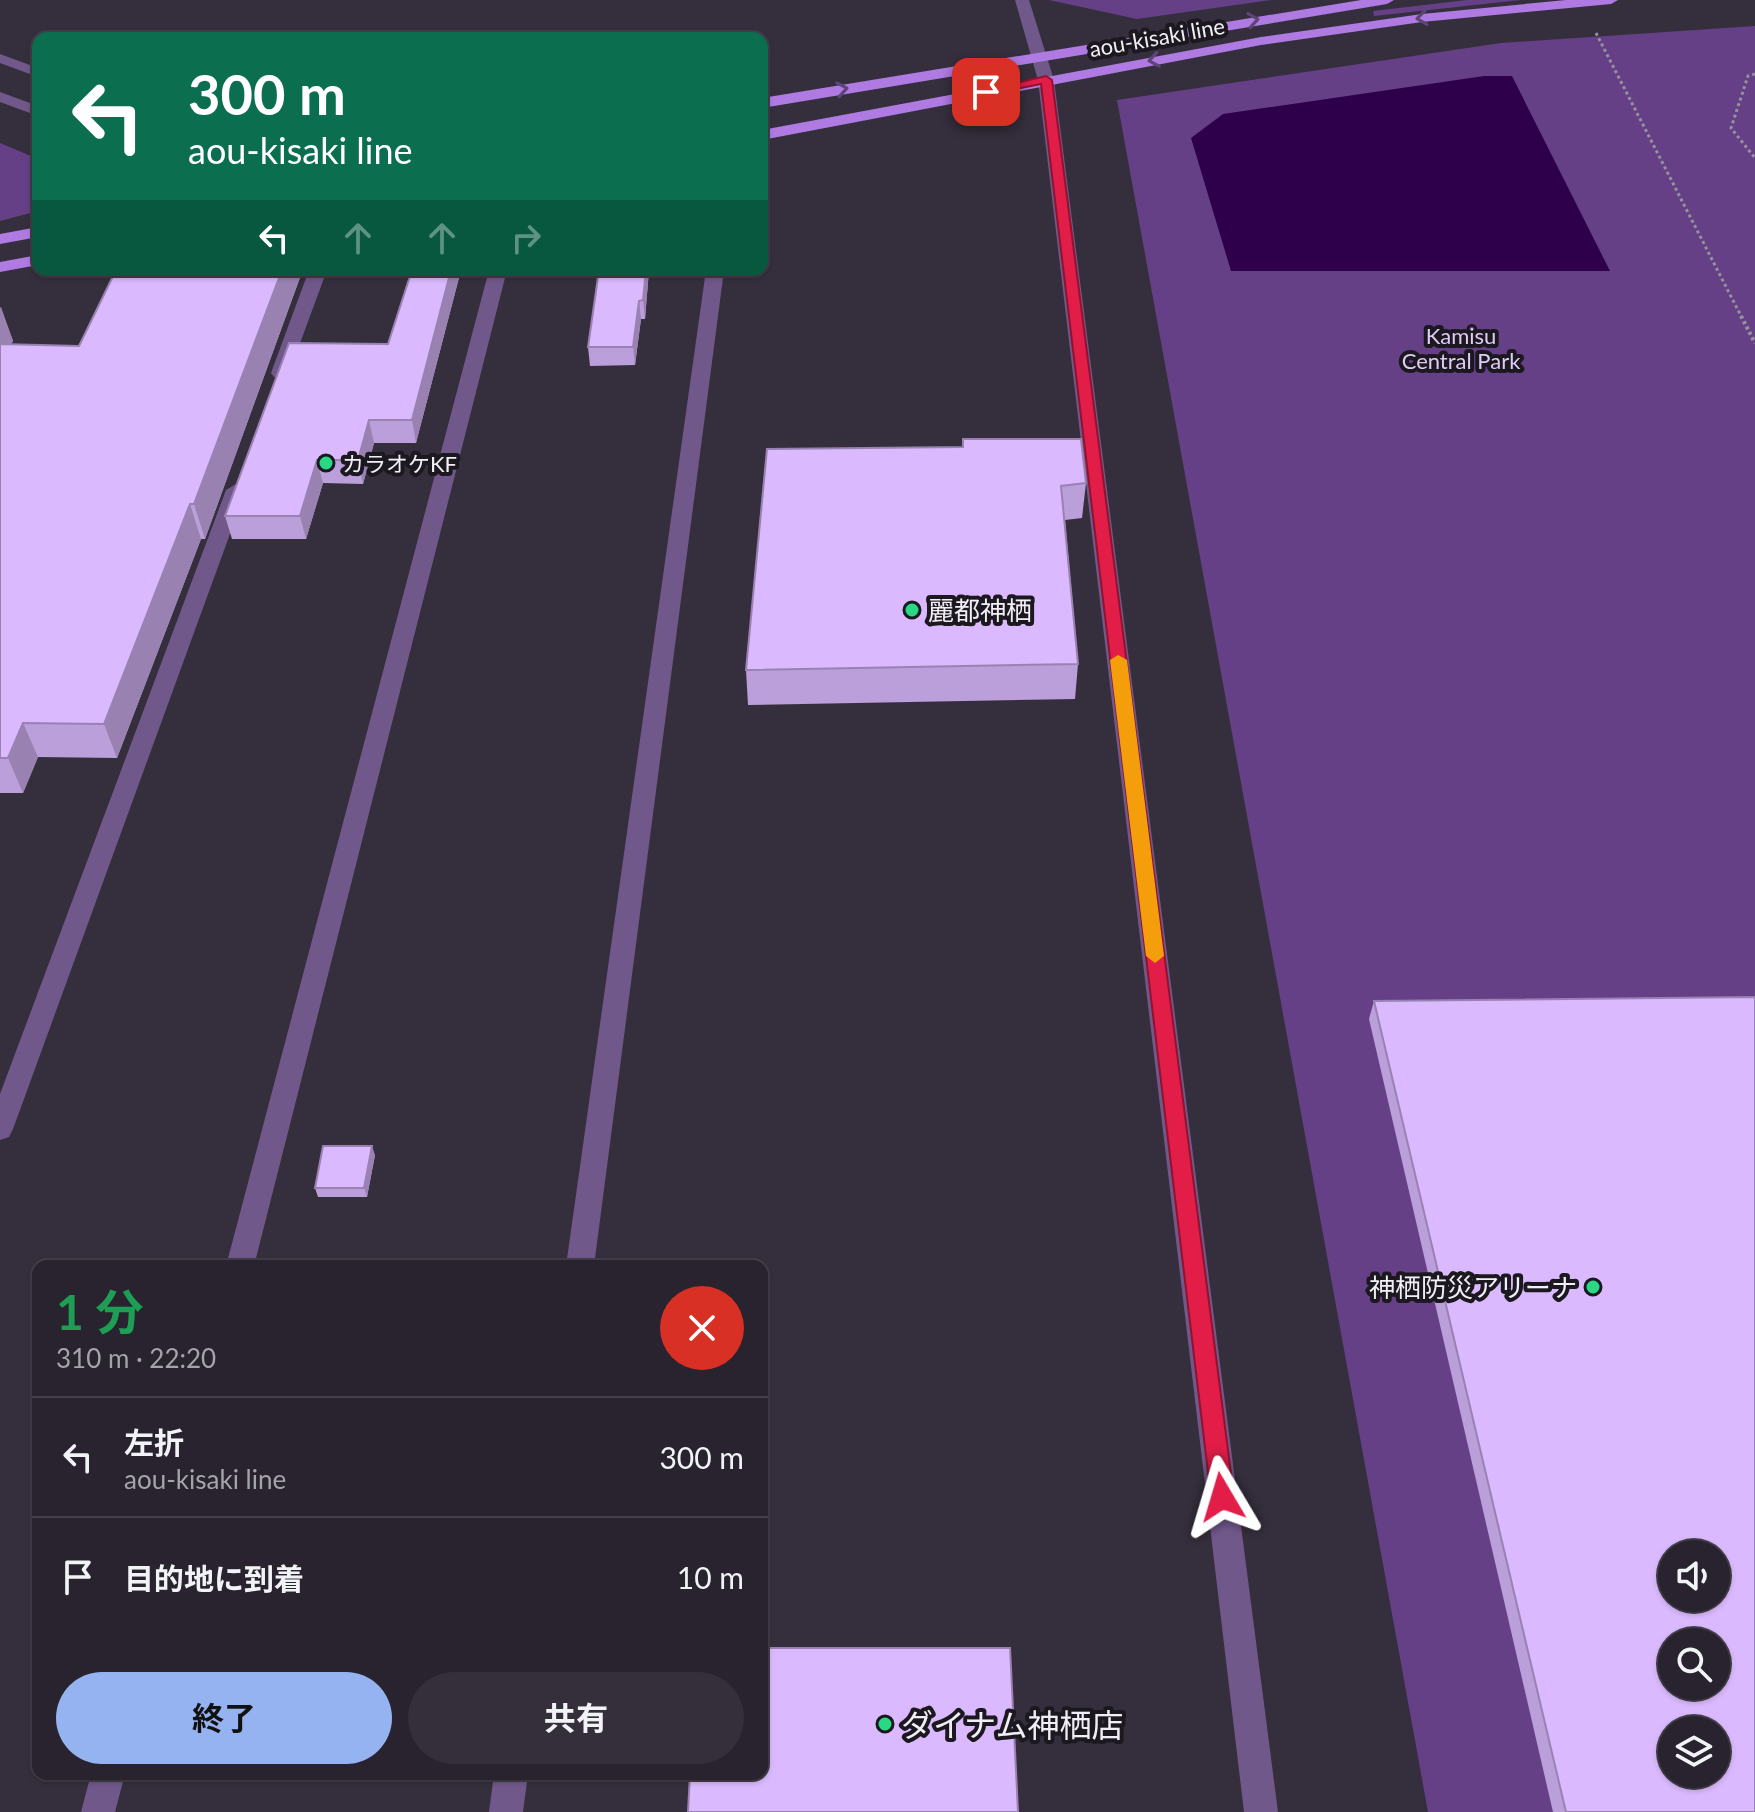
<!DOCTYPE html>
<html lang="ja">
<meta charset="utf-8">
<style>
:root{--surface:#28232e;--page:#342f3a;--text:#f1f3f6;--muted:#a5a4aa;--line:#44404a;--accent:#95b2f1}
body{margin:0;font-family:Lato,"Noto Sans JP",sans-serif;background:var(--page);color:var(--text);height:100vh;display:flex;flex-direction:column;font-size:30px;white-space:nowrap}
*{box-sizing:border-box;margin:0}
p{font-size:26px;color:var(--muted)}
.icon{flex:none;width:44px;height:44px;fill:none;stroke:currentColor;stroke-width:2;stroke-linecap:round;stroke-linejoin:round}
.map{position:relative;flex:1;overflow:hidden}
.side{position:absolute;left:32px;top:1260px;width:736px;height:520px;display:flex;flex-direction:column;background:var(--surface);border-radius:16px;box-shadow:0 2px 6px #0004,0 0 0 2px var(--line)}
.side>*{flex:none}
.top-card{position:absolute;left:32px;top:32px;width:736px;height:244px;border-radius:16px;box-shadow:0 2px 6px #0004,0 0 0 2px var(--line);background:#0b6e4f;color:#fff;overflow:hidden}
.buttons{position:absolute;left:1658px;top:1540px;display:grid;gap:16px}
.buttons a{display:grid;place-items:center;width:72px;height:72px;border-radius:50%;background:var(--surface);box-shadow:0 2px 6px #0004,0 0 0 2px var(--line);font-size:40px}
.pin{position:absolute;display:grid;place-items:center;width:68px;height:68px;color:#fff;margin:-34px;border-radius:16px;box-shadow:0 4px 12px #0006}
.me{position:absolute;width:88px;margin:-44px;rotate:353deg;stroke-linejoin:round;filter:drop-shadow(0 0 6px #0008)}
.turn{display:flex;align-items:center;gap:28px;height:168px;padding:0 24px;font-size:36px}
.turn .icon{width:104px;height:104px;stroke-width:2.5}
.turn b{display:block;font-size:56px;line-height:68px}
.lanes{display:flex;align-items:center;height:76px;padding:0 24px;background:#0003;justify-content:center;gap:40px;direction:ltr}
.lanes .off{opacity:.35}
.round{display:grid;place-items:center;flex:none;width:84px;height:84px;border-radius:42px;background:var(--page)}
.summary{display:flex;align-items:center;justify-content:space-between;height:136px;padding:0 24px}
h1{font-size:48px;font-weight:700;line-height:60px;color:#1e9e55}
.cta{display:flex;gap:16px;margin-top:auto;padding:16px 24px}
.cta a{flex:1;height:92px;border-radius:48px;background:var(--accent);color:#111;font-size:32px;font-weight:700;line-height:92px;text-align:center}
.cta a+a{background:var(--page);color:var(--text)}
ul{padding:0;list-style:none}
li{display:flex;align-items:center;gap:24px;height:120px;padding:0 24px;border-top:2px solid var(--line)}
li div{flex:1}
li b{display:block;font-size:30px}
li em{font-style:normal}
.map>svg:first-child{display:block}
.green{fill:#654087;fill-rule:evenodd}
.water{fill:#2e004b}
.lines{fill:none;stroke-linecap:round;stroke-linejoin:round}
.path-far1{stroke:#96919c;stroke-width:3;stroke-dasharray:3 3;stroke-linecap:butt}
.path{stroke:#96919c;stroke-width:4;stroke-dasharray:3 3;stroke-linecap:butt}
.minor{fill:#71588b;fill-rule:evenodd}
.major{fill:#b07ae3;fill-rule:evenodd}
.wall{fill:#bb9fda}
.shaded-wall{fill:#9982b2}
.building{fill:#dab9fe;stroke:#9982b2;stroke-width:2;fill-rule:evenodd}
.oneway{stroke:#5e4477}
.route{fill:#e11d48;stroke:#92132f;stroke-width:2}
.slow{fill:#f59e0b}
.poi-dot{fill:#28d885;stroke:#1b181f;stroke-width:3}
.labels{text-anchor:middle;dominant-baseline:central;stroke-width:8;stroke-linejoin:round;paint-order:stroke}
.far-street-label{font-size:22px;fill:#f2eef7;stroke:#1b181f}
.far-park-label{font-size:22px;fill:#dfcbf6;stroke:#1b181f}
.far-poi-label{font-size:22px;fill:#f2eef7;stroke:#1b181f;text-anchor:start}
.poi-label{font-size:26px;fill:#f2eef7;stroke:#1b181f;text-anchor:start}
.near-poi-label{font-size:32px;fill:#f2eef7;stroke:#1b181f;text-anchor:start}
</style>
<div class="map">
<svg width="1755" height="1812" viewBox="0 0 1755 1812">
<rect width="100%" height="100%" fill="#352f3d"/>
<g class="green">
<path d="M1049 0H1271L1137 19Z"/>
<path d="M1467 0H1521L1374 16 1373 11Z"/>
<path d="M1755 26V1812H1428L1117 100 1501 43ZM1672 1554H1716V1598H1672ZM1672 1642H1716V1686H1672ZM1672 1730H1716V1774H1672Z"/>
<path d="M0 143 38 159V211L0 221Z"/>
</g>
<path class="water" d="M1484 76H1512L1610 271H1231L1191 138 1223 114Z"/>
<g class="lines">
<g class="path-far1">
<path d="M1596 33 1742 318"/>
<path d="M1755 74 1748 76 1731 128 1755 158"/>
</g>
<path class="path" d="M1741 316 1755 343"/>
<g class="minor">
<path d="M1015 0H1029L1054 80 1278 1812H1244L1038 80Z"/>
<path d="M0 54 38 68V77L0 63Z"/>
<path d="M0 92 38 106V116L0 102Z"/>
<path d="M309 270H327L289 373 286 377H274L271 373Z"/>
<path d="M489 270H507L254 1266H226Z"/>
<path d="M706 270H724L594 1266H566Z"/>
<path d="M236 484 246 490 13 1129 9 1137 0 1140V1094L226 490Z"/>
<path d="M91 1774H125L115 1812H81Z"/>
<path d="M494 1774H528L523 1812H489Z"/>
</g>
<g class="major">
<path d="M1361 0H1394L1387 4 762 108V98Z"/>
<path d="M1566 0H1618L1611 4 1422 22 1261 45 762 140V130L1261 37 1422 14Z"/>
<path d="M38 227V237L0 244V234Z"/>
<path d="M38 255V265L0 272V262Z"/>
</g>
</g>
<g class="wall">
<path d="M116 270H301L302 272 205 539H201L117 758 38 757 23 793H0V307L13 341 11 344 79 346Z"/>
<path d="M412 270H461L416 443H374L363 484 323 483 306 539H232L225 516 388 344Z"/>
<path d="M599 270H649L645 319H641L635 365 590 366 588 347Z"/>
<path d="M767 449 1086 483 1082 518 1065 520 1078 664 1075 699 748 705 746 670Z"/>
<path d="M1374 1001 1755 1812H1553L1369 1019Z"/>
<path d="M375 1155 367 1197H318L315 1188Z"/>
</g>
<g class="shaded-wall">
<path d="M282 270H301L302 272 205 539 194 504Z"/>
<path d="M451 270H461L416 443 412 420Z"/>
<path d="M646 270H649L645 319 643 300Z"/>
<path d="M639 301 641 319 635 365 633 347Z"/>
<path d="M1 307 13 341 0 364V308Z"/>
<path d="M369 420 374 443 363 484 358 460Z"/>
<path d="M317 460 323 483 306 539 300 516Z"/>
<path d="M190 504 201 539 117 758 104 724Z"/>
<path d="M23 723 38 757 23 793 8 758Z"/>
<path d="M372 1146 375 1155 367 1197 364 1188Z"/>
</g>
<g class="building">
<path d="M116 270H282L194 504H190L104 724 23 723 8 758H0V344L79 346Z"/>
<path d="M412 270H451L412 420H369L358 460H317L300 516H225L289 343 388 344Z"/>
<path d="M599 270H646L643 300 639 301 633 347H588Z"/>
<path d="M963 439H1081L1086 483 1061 486 1078 664 746 670 767 449 963 447Z"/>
<path d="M1755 997V1812H1566L1374 1001ZM1672 1554H1716V1598H1672ZM1672 1642H1716V1686H1672ZM1672 1730H1716V1774H1672Z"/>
<path d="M323 1146H372L364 1188H315Z"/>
<path d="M762 1648H1010L1018 1812H688L690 1774H762Z"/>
</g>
<defs><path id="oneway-chevron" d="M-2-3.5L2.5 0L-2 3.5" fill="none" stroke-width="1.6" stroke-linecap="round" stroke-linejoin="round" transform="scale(2)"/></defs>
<g class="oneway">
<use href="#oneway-chevron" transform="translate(1422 18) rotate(173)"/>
<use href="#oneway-chevron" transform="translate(1253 20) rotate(-9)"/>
<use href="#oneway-chevron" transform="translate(1154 60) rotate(170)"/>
<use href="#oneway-chevron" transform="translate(842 89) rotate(-10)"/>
</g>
<path class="route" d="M1046 76 1052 80 1234 1497 1231 1505 1222 1508 1214 1505 1211 1497 1041 84 986 95 980 92Z"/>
<path class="slow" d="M1118 655 1127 660 1164 956 1155 963 1146 956 1110 660Z"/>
<g class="poi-dot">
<circle cx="326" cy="463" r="8"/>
<circle cx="912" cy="610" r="8"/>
<circle cx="1593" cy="1287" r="8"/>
<circle cx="885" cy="1724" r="8"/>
</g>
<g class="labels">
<g class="far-street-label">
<text transform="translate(1157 37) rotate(-10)">aou-kisaki line</text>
</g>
<g class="far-park-label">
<text x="1461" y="335">Kamisu<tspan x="1461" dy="25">Central Park</tspan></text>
</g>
<g class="far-poi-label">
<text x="342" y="463">カラオケKF</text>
</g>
<g class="poi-label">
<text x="928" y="610">麗都神栖</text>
<text x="1577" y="1287" text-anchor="end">神栖防災アリーナ</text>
</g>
<g class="near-poi-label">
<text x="901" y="1724">ダイナム神栖店</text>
</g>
</g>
</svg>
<div class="buttons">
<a><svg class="icon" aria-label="sound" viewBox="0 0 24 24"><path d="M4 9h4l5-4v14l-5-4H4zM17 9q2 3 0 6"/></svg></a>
<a><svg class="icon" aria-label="search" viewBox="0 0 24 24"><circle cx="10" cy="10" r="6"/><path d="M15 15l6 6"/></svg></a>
<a><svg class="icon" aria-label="layers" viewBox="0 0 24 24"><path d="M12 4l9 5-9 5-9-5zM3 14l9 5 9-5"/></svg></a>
</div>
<div class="pin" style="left:986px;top:92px;background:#d93025"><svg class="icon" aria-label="arrive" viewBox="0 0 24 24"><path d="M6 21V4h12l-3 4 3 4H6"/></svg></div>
<svg class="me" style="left:1222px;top:1497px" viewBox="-20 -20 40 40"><path d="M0-17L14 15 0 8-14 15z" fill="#e11d48" stroke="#fff" stroke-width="4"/></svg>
<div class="top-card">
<div class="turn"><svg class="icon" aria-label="left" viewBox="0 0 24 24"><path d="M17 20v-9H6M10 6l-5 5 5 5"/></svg><div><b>300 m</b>aou-kisaki line</div></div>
<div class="lanes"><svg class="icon" aria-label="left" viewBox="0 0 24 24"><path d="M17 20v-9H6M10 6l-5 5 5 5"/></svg><svg class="icon off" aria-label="ahead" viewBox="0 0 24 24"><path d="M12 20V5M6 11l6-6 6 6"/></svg><svg class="icon off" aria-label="ahead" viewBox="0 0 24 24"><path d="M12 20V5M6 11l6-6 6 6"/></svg><svg class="icon off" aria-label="right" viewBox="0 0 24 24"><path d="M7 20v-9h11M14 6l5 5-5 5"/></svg></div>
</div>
<section class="side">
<div class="summary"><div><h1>1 分</h1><p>310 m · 22:20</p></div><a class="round" style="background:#d93025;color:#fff"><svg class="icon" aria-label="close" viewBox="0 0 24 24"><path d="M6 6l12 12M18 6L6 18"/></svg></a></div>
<ul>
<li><svg class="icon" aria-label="left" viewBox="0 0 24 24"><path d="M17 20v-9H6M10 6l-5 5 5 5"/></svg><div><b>左折</b><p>aou-kisaki line</p></div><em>300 m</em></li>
<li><svg class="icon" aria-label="arrive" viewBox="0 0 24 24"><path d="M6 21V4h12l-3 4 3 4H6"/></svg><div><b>目的地に到着</b></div><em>10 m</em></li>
</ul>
<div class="cta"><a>終了</a><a>共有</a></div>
</section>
</div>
